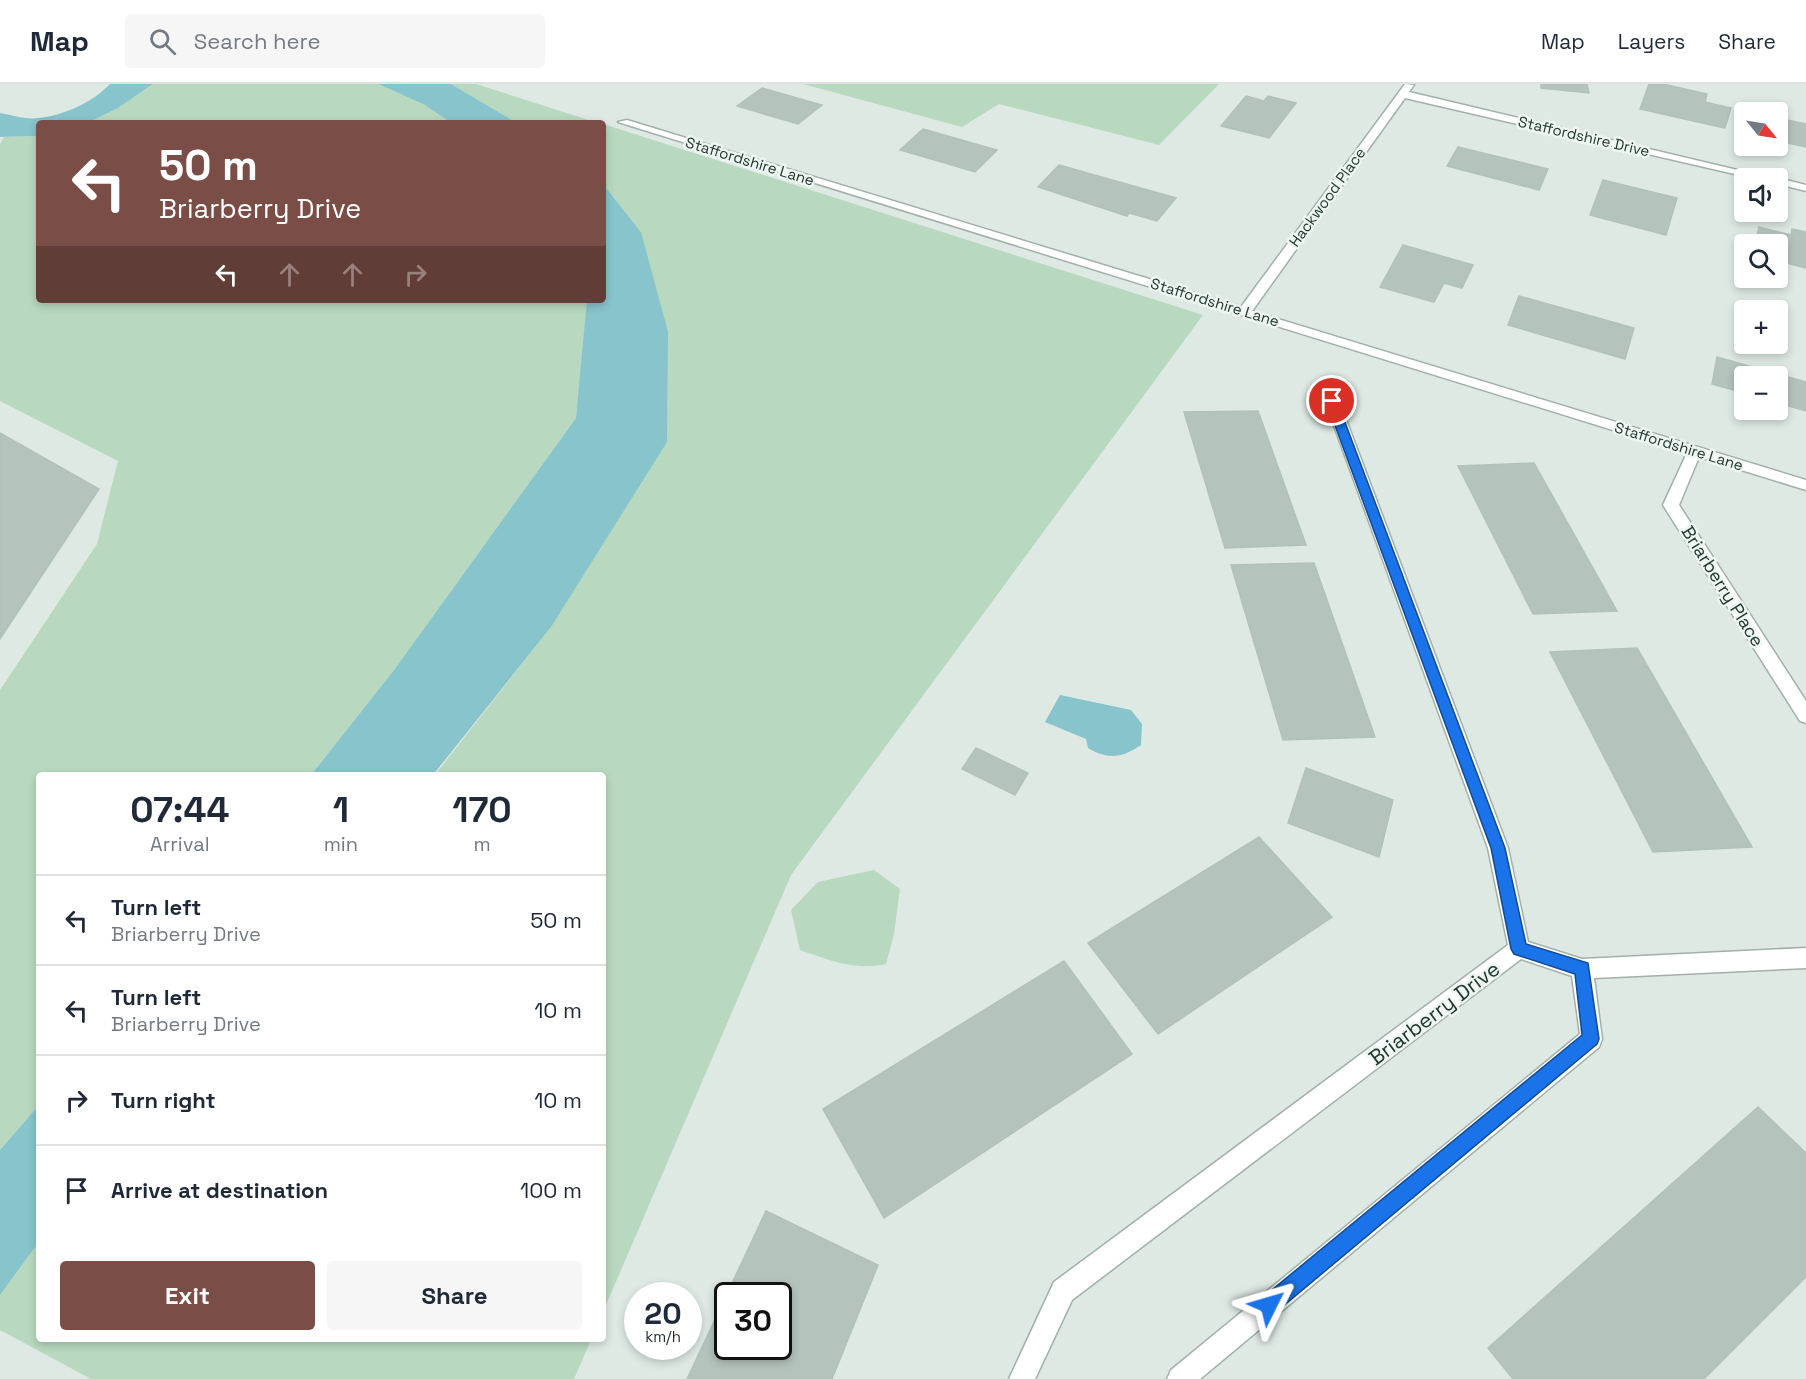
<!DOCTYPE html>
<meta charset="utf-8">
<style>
:root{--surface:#fff;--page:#f6f6f7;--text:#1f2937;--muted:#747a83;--line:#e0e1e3;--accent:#7a4d47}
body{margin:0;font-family:"Space Grotesk",sans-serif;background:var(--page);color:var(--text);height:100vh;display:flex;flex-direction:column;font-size:22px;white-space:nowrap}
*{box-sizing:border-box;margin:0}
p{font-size:20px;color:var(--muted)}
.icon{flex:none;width:33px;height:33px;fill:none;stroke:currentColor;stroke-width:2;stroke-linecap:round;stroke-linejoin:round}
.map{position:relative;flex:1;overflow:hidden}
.side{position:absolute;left:36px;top:688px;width:570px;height:570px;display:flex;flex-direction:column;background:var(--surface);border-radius:6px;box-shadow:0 3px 9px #0003}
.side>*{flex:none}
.guide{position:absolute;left:36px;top:36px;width:570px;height:183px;border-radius:6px;box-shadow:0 3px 9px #0003;background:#7a4d47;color:#fff;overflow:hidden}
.needle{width:39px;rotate:120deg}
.fabs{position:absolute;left:1734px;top:18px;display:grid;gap:12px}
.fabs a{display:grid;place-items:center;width:54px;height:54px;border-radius:6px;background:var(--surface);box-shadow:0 3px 9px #0003;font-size:30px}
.speed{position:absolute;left:624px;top:1198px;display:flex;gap:12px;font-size:30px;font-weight:700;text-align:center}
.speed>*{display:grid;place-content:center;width:78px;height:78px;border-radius:50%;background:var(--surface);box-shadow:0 3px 9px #0003;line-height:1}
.speed small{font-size:15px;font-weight:400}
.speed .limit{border:3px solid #111;border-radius:9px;background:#fff;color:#111}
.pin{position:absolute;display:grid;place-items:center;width:51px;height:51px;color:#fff;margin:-26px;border:3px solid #fff;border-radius:50%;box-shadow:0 2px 6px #0007}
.me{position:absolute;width:66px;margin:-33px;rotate:50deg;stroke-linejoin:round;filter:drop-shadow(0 0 4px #0008)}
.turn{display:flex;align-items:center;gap:21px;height:126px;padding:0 24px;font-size:27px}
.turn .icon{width:78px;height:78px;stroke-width:2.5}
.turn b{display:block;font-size:42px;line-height:51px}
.lanes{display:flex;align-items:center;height:57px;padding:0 24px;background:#0003;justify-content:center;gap:30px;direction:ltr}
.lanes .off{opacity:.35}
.eta{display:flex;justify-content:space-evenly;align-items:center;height:102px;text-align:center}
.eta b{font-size:36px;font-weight:700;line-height:42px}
.primary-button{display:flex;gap:12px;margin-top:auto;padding:12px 24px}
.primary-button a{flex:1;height:69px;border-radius:6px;background:var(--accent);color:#fff;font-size:24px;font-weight:700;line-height:69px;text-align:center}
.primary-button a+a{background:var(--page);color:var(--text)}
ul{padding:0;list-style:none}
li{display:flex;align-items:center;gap:18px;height:90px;padding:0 24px;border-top:2px solid var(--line)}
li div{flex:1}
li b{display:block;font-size:22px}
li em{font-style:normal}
header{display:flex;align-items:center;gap:36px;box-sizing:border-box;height:84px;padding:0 30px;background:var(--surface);border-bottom:2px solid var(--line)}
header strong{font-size:28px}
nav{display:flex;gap:33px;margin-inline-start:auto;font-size:21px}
.search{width:420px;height:54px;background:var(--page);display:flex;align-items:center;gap:15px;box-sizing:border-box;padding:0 21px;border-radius:6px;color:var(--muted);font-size:22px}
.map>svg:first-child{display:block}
.green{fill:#b8d9bf}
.water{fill:#88c4cc}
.building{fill:#b4c3bc;stroke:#b1c2ba;stroke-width:1.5;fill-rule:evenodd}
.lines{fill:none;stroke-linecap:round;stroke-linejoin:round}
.minor-casing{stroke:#a2b0aa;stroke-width:3}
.minor{fill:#fff;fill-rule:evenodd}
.route{fill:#1a73e8;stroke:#114b97;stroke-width:1.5}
.labels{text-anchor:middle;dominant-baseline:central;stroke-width:5;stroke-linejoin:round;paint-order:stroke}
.far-street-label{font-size:15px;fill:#213730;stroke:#eef6f2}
.street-label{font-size:18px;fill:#213730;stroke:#eef6f2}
.near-street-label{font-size:21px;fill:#213730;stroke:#eef6f2}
</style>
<header>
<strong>Map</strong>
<div class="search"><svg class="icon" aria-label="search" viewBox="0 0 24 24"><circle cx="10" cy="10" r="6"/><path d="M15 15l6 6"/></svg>Search here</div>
<nav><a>Map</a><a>Layers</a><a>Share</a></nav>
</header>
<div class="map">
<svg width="1806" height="1295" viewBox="0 0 1806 1295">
<rect width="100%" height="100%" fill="#dee9e4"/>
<g class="green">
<path d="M153 0H378L425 21 451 39H86L121 22Z"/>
<path d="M451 0H476L598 39H517Z"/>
<path d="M803 0H1219L1159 61 999 20 962 43Z"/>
<path d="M603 40 1203 231 791 791 603 1228V692H434L551 543 641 148 603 100Z"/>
<path d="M39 52V216H587L589 220 576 334 394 586 311 691 39 692V1021L0 1066V606L97 460 118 377 0 317V60L4 53Z"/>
<path d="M874 786 900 805 894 850 886 880C855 887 829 876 800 866L791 826 818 798Z"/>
<path d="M39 1158V1256H591L574 1295H91L0 1246V1211Z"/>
</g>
<g class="water">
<path d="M110 0H153L118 24 87 39H39V52L0 53V29C12 31 26 36 38 34 63 32 93 18 110 0Z"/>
<path d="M378 0H451L517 39H451L425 21Z"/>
<path d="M603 100 641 148 668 248 667 358 551 543 433 691H311L394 586 576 334 587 216H603Z"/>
<path d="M1060 611 1131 626 1142 640 1141 661C1122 674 1108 676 1088 664L1086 655 1045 638Z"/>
<path d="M39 1021V1158L0 1211V1066Z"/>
</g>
<g class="building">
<path d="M1541 0H1587L1589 9 1541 4Z"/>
<path d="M1649 0H1663L1707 10 1705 18 1731 24 1725 44 1640 25Z"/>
<path d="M762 4 822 21 798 40 737 22Z"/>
<path d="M1246 12 1264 17 1268 12 1296 19 1269 54 1221 42Z"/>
<path d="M1778 34 1806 40V63L1778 57Z"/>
<path d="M923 45 997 66 975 88 900 66Z"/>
<path d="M1458 63 1548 85 1539 106 1447 82Z"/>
<path d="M1059 81 1176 114 1157 137 1129 129 1127 132 1038 103Z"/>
<path d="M1603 96 1677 114 1666 151 1590 131Z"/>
<path d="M1759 143 1791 151 1792 145 1806 148V184L1778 177V160H1755Z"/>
<path d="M1403 161 1473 181 1462 204 1444 199 1434 218 1380 203Z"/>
<path d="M1519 212 1634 244 1625 275 1508 241Z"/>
<path d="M1717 273 1806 298V327L1778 319V292H1744V309L1712 300Z"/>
<path d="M1258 327 1306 461 1225 464 1184 328Z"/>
<path d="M0 349 99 405 0 555Z"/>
<path d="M1534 379 1617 527 1533 530 1458 382Z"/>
<path d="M1314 479 1375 653 1283 656 1231 481Z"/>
<path d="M1637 564 1752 763 1653 768 1550 568Z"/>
<path d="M976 664 1028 689 1015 711 962 685Z"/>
<path d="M1306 684 1393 716 1379 773 1288 739Z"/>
<path d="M1259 753 1332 833 1158 950 1088 859Z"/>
<path d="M1064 877 1132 970 884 1134 823 1025Z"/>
<path d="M1758 1023 1806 1069V1193L1704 1295H1513L1488 1264Z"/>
<path d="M766 1127 878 1181 832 1295H687ZM728 1212H778V1263H728Z"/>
</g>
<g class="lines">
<g class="minor-casing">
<g id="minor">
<path d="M1405 0 1414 1 1409 8 1771 94H1752L1405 14 1252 227 1806 396V406L1699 373 1679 421 1806 617V639L1800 637 1663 421 1687 369 618 38 627 36 1241 223Z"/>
<path d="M1774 94H1778L1806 101V107L1778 100V94Z"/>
<path d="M1332 313 1339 317 1508 764 1528 858 1582 875 1806 864V884L1594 894 1602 955 1599 963 1200 1295H1167L1171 1286 1580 950 1572 892 1521 875 1072 1216 1035 1295H1009L1054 1198 1508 861 1488 764 1325 317Z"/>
</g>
</g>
<use href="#minor" class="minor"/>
</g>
<path class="route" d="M1332 314 1337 317 1505 764 1526 860 1588 879 1599 955 1597 960 1276 1228 1269 1230 1262 1228 1260 1221 1262 1214 1582 951 1575 890 1514 870 1511 865 1491 764 1326 317Z"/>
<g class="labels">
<g class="far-street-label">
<text transform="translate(1584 52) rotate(13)">Staffordshire Drive</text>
<text transform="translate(750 77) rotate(17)">Staffordshire Lane</text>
<text transform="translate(1327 113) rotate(-54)">Hackwood Place</text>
<text transform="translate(1215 218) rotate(17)">Staffordshire Lane</text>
<text transform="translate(1679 362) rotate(17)">Staffordshire Lane</text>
</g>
<g class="street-label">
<text transform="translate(1723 502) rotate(58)">Briarberry Place</text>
</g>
<g class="near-street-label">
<text transform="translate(1434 929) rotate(-37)">Briarberry Drive</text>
</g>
</g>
</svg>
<div class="fabs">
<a><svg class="needle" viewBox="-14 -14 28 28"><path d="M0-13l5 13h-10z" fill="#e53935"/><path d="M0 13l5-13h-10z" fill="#747a83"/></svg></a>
<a><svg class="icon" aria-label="sound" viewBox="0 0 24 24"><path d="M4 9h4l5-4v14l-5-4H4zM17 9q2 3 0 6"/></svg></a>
<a><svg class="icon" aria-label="search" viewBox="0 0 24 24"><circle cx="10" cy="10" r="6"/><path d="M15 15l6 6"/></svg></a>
<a>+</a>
<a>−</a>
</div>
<div class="speed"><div>20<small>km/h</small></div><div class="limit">30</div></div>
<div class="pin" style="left:1332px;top:317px;background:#d93025"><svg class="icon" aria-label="arrive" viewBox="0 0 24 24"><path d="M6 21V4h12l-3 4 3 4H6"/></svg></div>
<svg class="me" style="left:1269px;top:1221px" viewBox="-20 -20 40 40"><path d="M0-17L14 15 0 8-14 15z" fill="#1a73e8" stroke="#fff" stroke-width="4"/></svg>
<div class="guide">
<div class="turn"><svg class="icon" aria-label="left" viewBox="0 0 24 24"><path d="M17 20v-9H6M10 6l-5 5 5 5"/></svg><div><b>50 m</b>Briarberry Drive</div></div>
<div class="lanes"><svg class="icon" aria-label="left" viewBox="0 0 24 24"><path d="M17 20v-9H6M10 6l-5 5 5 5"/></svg><svg class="icon off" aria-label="ahead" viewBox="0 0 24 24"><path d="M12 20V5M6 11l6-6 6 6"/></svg><svg class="icon off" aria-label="ahead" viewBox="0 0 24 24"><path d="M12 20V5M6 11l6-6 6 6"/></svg><svg class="icon off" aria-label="right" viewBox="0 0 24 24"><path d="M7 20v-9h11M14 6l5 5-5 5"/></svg></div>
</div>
<section class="side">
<div class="eta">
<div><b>07:44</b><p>Arrival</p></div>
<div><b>1</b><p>min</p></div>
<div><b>170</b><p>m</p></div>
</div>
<ul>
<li><svg class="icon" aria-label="left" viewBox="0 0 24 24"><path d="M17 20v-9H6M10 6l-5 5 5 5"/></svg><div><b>Turn left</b><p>Briarberry Drive</p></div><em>50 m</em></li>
<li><svg class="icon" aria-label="left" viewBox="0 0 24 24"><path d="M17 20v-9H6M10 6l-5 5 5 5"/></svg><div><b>Turn left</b><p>Briarberry Drive</p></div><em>10 m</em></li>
<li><svg class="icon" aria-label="right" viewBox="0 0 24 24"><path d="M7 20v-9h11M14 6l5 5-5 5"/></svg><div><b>Turn right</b></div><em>10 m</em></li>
<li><svg class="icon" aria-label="arrive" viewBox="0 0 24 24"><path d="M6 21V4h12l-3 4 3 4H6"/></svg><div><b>Arrive at destination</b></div><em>100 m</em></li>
</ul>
<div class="primary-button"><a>Exit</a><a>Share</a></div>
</section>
</div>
